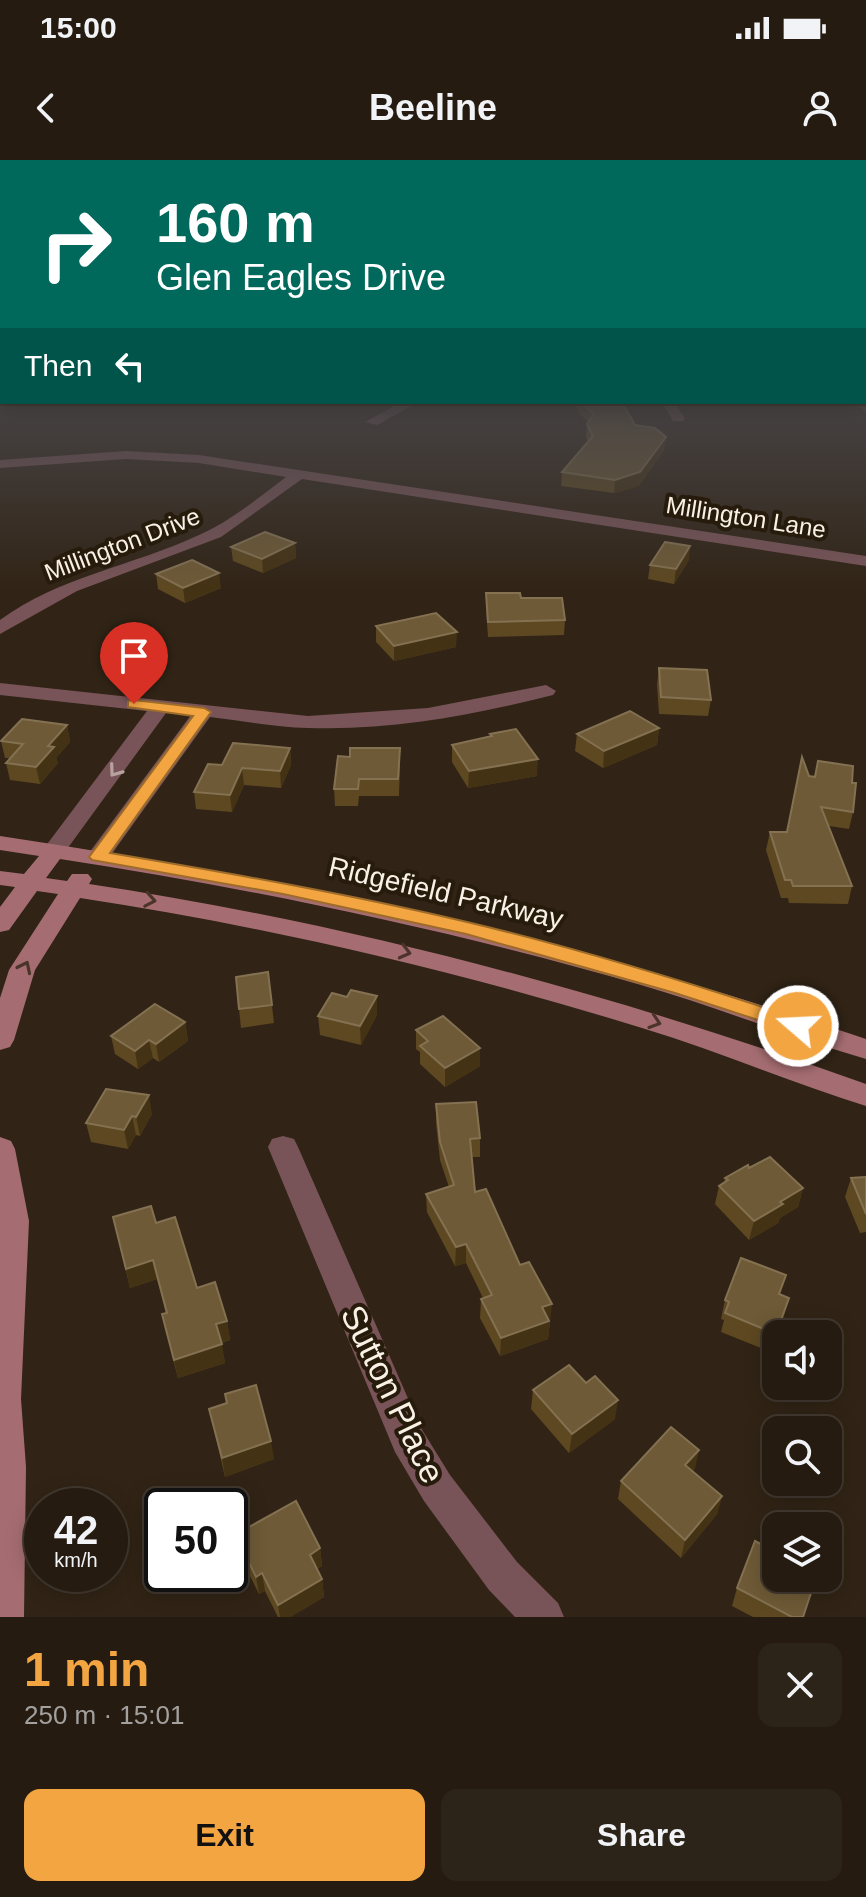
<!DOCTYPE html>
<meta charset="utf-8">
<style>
:root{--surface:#251b10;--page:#2d2419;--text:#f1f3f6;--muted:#a3a19f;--line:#423930;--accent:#f2a541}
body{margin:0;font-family:Arial,sans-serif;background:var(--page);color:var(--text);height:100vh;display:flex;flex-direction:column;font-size:30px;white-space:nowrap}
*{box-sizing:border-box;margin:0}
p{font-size:26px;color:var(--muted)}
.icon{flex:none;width:44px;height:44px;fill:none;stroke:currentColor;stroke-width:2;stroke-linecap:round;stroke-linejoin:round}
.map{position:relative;height:1457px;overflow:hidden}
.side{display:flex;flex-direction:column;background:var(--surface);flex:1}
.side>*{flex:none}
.banner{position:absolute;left:0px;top:0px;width:866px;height:244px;box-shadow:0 4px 20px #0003,0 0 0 2px var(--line);background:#00695c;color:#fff;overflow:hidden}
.buttons{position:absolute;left:762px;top:1160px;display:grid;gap:16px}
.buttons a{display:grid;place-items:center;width:80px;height:80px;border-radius:16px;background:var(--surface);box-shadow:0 4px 20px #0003,0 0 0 2px var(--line);font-size:40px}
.speed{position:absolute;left:24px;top:1328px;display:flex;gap:16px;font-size:40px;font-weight:700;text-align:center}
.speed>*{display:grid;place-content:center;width:104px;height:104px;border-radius:50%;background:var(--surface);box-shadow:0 4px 20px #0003,0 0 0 2px var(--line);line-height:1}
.speed small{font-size:20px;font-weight:400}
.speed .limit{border:4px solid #111;border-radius:12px;background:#fff;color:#111}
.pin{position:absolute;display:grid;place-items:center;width:68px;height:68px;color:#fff;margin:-82px -34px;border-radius:50% 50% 50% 0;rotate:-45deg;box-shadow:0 0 8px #0007}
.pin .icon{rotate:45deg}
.me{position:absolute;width:88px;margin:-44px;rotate:289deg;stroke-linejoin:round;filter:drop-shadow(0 0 6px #0008)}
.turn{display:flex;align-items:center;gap:28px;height:168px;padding:0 24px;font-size:36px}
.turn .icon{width:104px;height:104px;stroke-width:2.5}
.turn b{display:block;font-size:56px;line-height:68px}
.then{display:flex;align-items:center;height:76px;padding:0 24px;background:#0003;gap:16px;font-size:30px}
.round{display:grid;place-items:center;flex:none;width:84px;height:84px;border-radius:16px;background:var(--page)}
.overview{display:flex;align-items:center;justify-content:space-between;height:136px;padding:0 24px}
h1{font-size:48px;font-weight:700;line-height:60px;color:var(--accent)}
.primary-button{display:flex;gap:16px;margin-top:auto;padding:16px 24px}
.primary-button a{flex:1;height:92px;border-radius:16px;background:var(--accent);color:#111;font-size:32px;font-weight:700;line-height:92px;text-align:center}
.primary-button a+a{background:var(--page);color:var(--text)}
.status{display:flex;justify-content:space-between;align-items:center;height:56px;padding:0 40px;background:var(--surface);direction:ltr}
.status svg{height:22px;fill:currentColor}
header{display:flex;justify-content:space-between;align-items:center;height:104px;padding:0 24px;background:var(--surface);font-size:36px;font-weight:700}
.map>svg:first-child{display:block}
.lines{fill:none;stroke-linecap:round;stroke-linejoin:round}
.street{fill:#785458;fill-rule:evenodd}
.secondary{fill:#a56d72;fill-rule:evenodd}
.wall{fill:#5d4821}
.shaded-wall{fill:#443214}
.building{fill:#6e5a36;stroke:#837152;stroke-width:2}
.oneway{stroke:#b8a29f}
.oneway2{stroke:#4d342b}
.route{fill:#f2a541;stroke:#9d6b2a;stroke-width:2}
.labels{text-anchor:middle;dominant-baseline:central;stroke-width:8;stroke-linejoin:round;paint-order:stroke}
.far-street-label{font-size:24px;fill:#f9f0e6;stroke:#271b0c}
.street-label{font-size:28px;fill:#f9f0e6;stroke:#271b0c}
.near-street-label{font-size:34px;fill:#f9f0e6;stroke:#271b0c}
</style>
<div class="status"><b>15:00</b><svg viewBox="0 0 49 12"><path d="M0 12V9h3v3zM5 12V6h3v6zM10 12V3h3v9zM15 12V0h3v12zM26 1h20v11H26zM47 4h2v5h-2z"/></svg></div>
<header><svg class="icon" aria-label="back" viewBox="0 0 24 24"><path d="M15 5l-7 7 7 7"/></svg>Beeline<svg class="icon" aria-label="person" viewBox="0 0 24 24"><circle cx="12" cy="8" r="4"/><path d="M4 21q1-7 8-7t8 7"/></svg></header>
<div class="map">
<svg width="866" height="1457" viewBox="0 0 866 1457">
<rect width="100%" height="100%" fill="#312416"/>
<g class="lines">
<g class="street">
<path d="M402 242H418L377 265 365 262Z"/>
<path d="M662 242H674L685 258 683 261H673Z"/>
<path d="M126 291 199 295 866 396V406L302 319 221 377 77 431 0 474V460C60 416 133 406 199 375 231 361 258 338 286 317L199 303 126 299 0 308V300Z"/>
<path d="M0 523 308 556 428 548 546 525 556 531 553 535C474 555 390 571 308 568 276 567 243 561 210 557L106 702H90L86 697 191 555 166 553 62 696H46L42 691 147 551 0 535Z"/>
<path d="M283 976 294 979 298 987 421 1268 450 1315 517 1402 558 1443 564 1457H515L489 1430 424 1341 395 1292 268 987 272 979Z"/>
</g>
<g class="secondary">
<path d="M0 676C300 721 578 782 866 879V899C790 877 717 847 641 825 450 770 256 729 60 699L46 718 67 721 72 714H88L92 719 89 724C354 764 613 834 866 924V946C791 923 718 891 642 868 458 811 270 767 80 738L35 810 14 880 10 887 0 890V838L9 810 58 734 37 731 9 770 0 772V747L15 727 0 725V711L24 714 39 696 0 690Z"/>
<path d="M0 977 11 981 15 989 29 1061 21 1239 26 1307 24 1457H0Z"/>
</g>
</g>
<g class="wall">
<path d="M864 226H866V253L855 242H864Z"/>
<path d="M574 242H622L635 265 666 277 664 290 639 326 614 333 561 326 562 312 588 281 586 277 587 264 588 262 580 254Z"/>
<path d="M295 383 296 398 263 413 233 401 231 387Z"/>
<path d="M689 400 674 424 648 419 650 405Z"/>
<path d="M156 414 221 428 185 443 158 429Z"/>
<path d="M486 433 521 438 565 460 564 475 488 477 486 448Z"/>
<path d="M376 466 456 487 394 501 376 482Z"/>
<path d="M659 508 711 540 708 556 659 554 657 524Z"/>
<path d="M67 565 70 582 56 598 58 603 40 624 10 620 6 603 11 598H5L1 581Z"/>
<path d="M659 568 657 585 603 608 575 591 577 574Z"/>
<path d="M490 574 537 616 468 628 452 602V585L490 577Z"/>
<path d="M290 588 291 605 281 628 244 625 232 652 196 649 194 632 222 605Z"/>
<path d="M350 597 400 605 399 636H359L358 646H335L334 629Z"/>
<path d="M818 601 852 623 853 652 849 669 829 666 852 726 848 744 789 743 788 738H781L766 690 770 672H787L809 616 814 617Z"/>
<path d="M268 812 274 863 241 868 239 849Z"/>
<path d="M377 836V855L361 885 320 875 318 856 347 837Z"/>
<path d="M185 862 188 881 159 902 153 898 138 909 115 894 111 876Z"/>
<path d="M416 870 480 888V906L445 927 420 904V892L416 889Z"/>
<path d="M436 944 480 978V997H472L475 1032 520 1105 550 1162 548 1179 500 1196 480 1158 481 1139 483 1138 466 1103 455 1106 427 1052 426 1034 449 1027 440 1000 436 963Z"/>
<path d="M152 954 140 976 136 975 128 989 91 982 86 963Z"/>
<path d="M749 1008 803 1028 798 1047 780 1058 778 1063 749 1080 715 1044 719 1026 724 1022 725 1018Z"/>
<path d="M866 1017V1072L860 1073 845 1037 851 1018Z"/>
<path d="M113 1057 156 1063 197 1128 227 1161 230 1180 221 1183 225 1203 178 1218 166 1173 162 1154 166 1153 157 1119 130 1128Z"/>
<path d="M781 1135 789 1138 771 1192 721 1172 724 1160 721 1159 725 1140Z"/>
<path d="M533 1230 615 1259 569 1293 531 1249Z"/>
<path d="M225 1234 274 1299 225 1317 209 1249 226 1243Z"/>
<path d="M695 1309 692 1311 722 1336 717 1354 681 1398 618 1339 621 1321Z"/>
<path d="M240 1372 320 1388 322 1406 317 1409 322 1419 324 1437 290 1457H278L265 1431 259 1434 247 1410Z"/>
<path d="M737 1428 803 1457H753L732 1446Z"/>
</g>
<g class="shaded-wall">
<path d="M666 277 664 290 639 326 614 333 615 320Z"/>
<path d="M295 383 296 398 263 413 262 399Z"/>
<path d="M690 386 689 400 674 424 676 409Z"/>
<path d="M219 413 221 428 185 443 183 428Z"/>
<path d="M457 472 456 487 394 501V486Z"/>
<path d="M67 565 70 582 56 598 58 603 40 624 36 607 48 586Z"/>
<path d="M659 568 657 585 603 608 604 591Z"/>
<path d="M290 588 291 605 281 628 280 611Z"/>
<path d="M538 599 537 616 468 628 469 611Z"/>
<path d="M242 608 244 625 232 652 230 635Z"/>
<path d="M377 836V855L361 885 360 866Z"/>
<path d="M185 862 188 881 159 902 156 884Z"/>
<path d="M149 880 153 898 138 909 135 891Z"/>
<path d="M480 888V906L445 927V908Z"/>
<path d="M149 935 152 954 140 976 136 957Z"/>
<path d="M132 956 136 975 128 989 124 970Z"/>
<path d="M803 1028 798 1047 780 1058 778 1063 749 1080 754 1061 780 1042Z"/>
<path d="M466 1084V1103L455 1106 456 1087Z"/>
<path d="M153 1100 157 1119 130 1128 126 1109Z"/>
<path d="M789 1138 784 1156 777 1174H776V1178L771 1192 776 1174Z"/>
<path d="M552 1144 548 1179 500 1196 501 1178 542 1147Z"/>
<path d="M227 1161 230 1180 219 1183 216 1164Z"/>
<path d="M222 1184 225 1203 178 1218 174 1200Z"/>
<path d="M618 1240 615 1259 569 1293 572 1274Z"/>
<path d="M271 1281 274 1299 225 1317 222 1298Z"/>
<path d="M699 1290 695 1309 681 1324 685 1305Z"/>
<path d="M722 1336 717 1354 681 1398 685 1380Z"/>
<path d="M320 1388 322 1406 312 1413 310 1395Z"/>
<path d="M262 1413 265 1431 259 1434 256 1417Z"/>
<path d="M322 1419 324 1437 290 1457H280L278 1445Z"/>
</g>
<g class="building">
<path d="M864 226H866V238L864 236Z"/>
<path d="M581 242H622L635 265 655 268 666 277 640 312 615 320 562 312 593 276 587 264 594 254Z"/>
<path d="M265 372 295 383 262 399 231 387Z"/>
<path d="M665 382 690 386 676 409 650 405Z"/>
<path d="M192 400 219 413 183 428 156 414Z"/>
<path d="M486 433H520L521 438H562L565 460 488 462Z"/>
<path d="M436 453 457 472 394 486 376 466Z"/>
<path d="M659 508 707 510 711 540 661 537Z"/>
<path d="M630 551 659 568 604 591 577 574Z"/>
<path d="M22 559 67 565 48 586 54 587 36 607 6 603 23 584 1 581Z"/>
<path d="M516 569 538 599 469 611 452 585 492 576 490 574Z"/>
<path d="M233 583 290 588 280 611 242 608 230 635 194 632 208 604 222 605Z"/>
<path d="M350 588H400L398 619H359L358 629H334L338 596 350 597Z"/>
<path d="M802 597 809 616 815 617 818 601 853 606 852 623H856L853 652 821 647 852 726H793L791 720H785L770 672H787Z"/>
<path d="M268 812 272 845 239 849 236 817Z"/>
<path d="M351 830 377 836 360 866 318 856 332 833 347 837Z"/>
<path d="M155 844 185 862 156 884 149 880 135 891 111 876Z"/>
<path d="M443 856 480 888 445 908 420 886 428 881 416 870Z"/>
<path d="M106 929 149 935 136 957 132 956 124 970 86 963Z"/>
<path d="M476 942 480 978 470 979 475 1032 486 1029 520 1105 529 1102 552 1144 542 1147 549 1161 501 1178 481 1139 492 1135 466 1084 456 1087 426 1034 454 1025 440 982 436 944Z"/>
<path d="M770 997 803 1028 780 1042 783 1044 754 1061 719 1026 728 1020 725 1018 748 1005 749 1008Z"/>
<path d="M866 1017V1054L851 1018Z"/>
<path d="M151 1046 156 1063 175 1057 197 1128 215 1122 227 1161 216 1164 222 1184 174 1200 162 1154 167 1153 153 1100 126 1109 113 1057Z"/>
<path d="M741 1098 786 1115 779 1134 789 1138 776 1174 725 1153 729 1142 725 1140Z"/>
<path d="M569 1205 586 1223 595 1216 618 1240 572 1274 533 1230Z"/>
<path d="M256 1225 271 1281 222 1298 209 1249 227 1243 225 1234Z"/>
<path d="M671 1267 699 1290 685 1305 722 1336 685 1380 621 1321Z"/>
<path d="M296 1341 320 1388 310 1395 322 1419 278 1445 262 1413 256 1417 244 1392 248 1389 240 1372Z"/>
<path d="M755 1381 776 1392V1418H816L803 1457H792L737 1428Z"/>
</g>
<defs><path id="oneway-chevron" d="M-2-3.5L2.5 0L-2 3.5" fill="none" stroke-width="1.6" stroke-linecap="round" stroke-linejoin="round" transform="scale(2)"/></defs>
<use class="oneway" href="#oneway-chevron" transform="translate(115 611) rotate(126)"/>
<g class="oneway2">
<use href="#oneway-chevron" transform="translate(150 740) rotate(10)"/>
<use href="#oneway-chevron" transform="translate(405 792) rotate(14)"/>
<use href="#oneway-chevron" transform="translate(25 807) rotate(-64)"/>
<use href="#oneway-chevron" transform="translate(655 862) rotate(18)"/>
</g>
<linearGradient id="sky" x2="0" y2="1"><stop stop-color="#1b140c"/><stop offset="0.53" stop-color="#484547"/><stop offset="1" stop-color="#484547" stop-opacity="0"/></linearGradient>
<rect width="866" height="430" fill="url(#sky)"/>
<path class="route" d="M134 540 204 548 211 552 110 693C229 713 349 734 467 762 581 789 694 824 805 861L808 866 805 871 798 873 675 833 466 774 283 734 92 700 89 697 92 693 193 556 128 547V541Z"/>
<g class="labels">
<g class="far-street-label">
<text transform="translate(746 357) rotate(9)">Millington Lane</text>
<text transform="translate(122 384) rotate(-21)">Millington Drive</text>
</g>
<g class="street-label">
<text transform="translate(446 733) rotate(13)">Ridgefield Parkway</text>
</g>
<g class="near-street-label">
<text transform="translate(393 1234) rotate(64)">Sutton Place</text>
</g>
</g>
</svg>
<div class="buttons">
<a><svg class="icon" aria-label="sound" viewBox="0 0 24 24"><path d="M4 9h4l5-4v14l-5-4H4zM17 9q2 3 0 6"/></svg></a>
<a><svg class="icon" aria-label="search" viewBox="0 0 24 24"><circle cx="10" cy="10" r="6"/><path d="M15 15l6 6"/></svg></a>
<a><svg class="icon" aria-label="layers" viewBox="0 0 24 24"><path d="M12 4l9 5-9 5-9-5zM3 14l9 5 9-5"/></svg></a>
</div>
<div class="speed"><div>42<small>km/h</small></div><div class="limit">50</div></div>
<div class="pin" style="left:134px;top:544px;background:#d93025"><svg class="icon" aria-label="arrive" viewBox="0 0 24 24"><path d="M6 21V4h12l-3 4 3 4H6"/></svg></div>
<svg class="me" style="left:798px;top:866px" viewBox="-20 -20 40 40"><circle r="17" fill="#f2a541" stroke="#fff" stroke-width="3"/><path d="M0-11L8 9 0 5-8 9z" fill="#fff"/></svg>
<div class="banner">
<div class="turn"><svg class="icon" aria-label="right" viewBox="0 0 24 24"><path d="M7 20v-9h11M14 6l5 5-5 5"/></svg><div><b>160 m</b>Glen Eagles Drive</div></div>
<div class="then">Then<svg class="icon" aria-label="left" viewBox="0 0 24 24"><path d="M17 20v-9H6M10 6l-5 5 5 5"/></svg></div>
</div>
</div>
<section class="side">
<div class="overview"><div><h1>1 min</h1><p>250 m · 15:01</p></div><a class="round"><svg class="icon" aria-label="close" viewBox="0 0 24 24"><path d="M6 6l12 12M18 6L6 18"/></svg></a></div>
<div class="primary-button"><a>Exit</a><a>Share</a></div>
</section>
